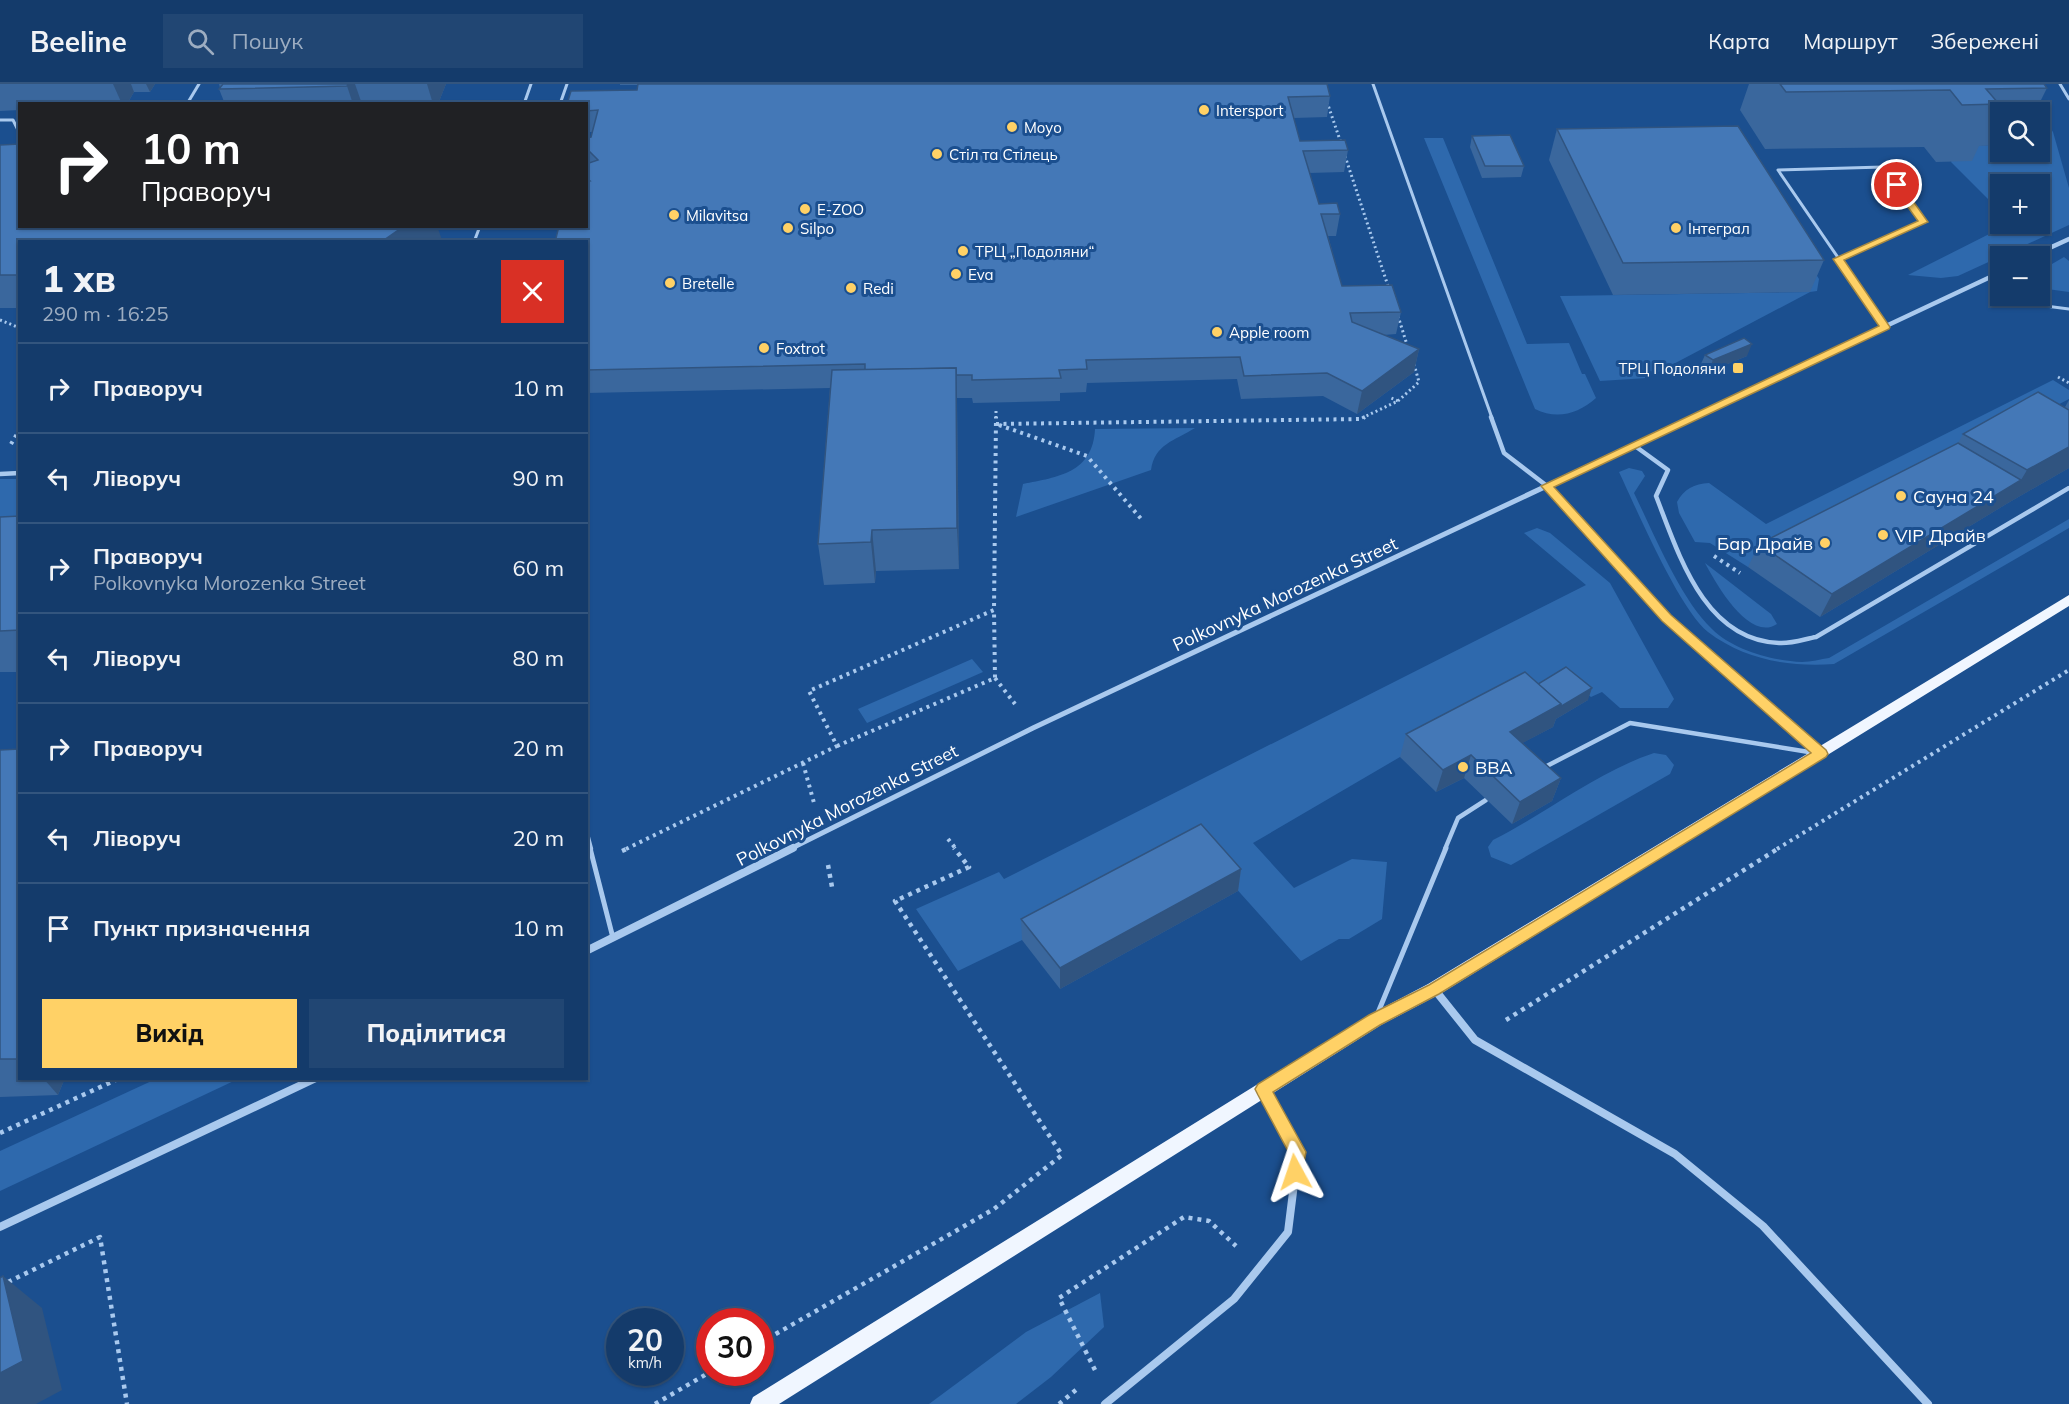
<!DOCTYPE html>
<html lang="uk">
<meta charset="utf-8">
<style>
:root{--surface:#143b6b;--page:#214673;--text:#f1f3f6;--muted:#9dadc1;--line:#33557e;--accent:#ffd166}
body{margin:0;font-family:Mulish,sans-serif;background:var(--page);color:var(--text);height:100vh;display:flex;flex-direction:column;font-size:22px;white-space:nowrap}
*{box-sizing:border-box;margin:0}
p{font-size:20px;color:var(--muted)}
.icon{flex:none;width:33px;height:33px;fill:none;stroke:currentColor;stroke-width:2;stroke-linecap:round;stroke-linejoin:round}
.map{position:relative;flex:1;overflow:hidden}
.panel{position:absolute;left:18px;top:156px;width:570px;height:840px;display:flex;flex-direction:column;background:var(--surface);border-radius:0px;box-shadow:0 2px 4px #0004,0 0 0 2px var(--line)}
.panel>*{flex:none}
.hud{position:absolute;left:18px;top:18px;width:570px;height:126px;border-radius:0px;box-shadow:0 2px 4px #0004,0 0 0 2px var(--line);background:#202124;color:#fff;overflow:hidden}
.controls{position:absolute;left:1990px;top:18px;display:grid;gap:12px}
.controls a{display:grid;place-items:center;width:60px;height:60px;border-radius:0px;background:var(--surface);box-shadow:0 2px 4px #0004,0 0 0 2px var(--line);font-size:30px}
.speed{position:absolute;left:606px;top:1224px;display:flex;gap:12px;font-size:30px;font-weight:700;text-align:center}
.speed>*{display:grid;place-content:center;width:78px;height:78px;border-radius:50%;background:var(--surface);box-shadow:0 2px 4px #0004,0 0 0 2px var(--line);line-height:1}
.speed small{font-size:15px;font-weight:400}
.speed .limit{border:9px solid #d22;background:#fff;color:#111}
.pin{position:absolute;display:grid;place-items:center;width:51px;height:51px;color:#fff;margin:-26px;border:3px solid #fff;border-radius:50%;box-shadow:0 2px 6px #0007}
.me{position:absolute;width:66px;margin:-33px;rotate:355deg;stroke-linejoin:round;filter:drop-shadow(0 0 4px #0008)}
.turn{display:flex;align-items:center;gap:21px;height:126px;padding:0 24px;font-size:27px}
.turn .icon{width:78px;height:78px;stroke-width:2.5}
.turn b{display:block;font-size:42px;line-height:51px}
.round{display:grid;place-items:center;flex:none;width:63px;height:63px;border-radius:0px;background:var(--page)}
.headline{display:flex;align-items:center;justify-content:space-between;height:102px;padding:0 24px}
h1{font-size:36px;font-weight:800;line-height:45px}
.primary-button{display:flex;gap:12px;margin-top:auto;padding:12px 24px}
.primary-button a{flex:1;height:69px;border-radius:0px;background:var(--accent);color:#111;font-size:24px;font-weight:800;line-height:69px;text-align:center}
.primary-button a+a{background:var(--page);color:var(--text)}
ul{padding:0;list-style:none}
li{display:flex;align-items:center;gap:18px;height:90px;padding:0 24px;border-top:2px solid var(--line)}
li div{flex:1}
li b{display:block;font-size:22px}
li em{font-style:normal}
header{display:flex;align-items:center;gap:36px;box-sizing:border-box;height:84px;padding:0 30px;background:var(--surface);border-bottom:2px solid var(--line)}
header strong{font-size:28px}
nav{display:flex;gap:33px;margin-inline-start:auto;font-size:21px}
.search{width:420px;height:54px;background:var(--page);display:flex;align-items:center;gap:15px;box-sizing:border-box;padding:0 21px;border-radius:0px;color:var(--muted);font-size:22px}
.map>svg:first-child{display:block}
.green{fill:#2e69ad}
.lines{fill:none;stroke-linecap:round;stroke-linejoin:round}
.path-far2{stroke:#a9c9ee;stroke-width:3;stroke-dasharray:2 3;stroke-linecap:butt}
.path-far1{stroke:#a9c9ee;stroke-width:4;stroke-dasharray:3 4.5;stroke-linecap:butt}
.path{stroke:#a9c9ee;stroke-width:4.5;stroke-dasharray:4 5;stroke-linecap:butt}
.service-far2{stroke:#a9c9ee;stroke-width:3}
.service-far1{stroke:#a9c9ee;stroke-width:4.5}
.service{stroke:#a9c9ee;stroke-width:5}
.minor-far2{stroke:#a9c9ee;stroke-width:4.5}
.minor-far1{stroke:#a9c9ee;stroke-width:5}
.minor{stroke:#a9c9ee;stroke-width:8}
.primary{fill:#f0f6ff;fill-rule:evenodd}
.wall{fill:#3a679d}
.shaded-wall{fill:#305480}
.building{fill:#4478b7;stroke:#305480;stroke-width:1.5}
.route{fill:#ffd166;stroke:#a68842;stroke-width:1.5}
.poi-dot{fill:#ffd166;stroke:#1b4f8f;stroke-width:2}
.labels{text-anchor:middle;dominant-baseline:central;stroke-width:6;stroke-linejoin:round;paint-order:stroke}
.far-poi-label{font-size:15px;fill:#fff;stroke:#1b4f8f;text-anchor:start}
.poi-label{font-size:18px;fill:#fff;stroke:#1b4f8f;text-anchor:start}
.street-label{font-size:18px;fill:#fff;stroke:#1b4f8f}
</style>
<header>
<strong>Beeline</strong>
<div class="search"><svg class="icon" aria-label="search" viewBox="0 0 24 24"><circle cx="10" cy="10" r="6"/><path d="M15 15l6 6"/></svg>Пошук</div>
<nav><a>Карта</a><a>Маршрут</a><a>Збережені</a></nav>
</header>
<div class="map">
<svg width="2069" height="1320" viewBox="0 0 2069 1320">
<rect width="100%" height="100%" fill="#1b4f8f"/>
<g class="green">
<path d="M2030 13 2053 48 2069 104V141L1958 192 1941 194 1908 191 2009 140H2040V100H2001V128L1951 78 1959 62 2001 61V68H2040V28H2004Z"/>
<path d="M1424 54H1443L1527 260 1569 259 1582 290H1585L1596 314C1578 330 1557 336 1535 325Z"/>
<path d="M1789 146 1819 195 1817 207 1810 208 1647 294 1600 297 1560 212 1810 208Z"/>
<path d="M2064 173 2069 177V208L2040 204V187Z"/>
<path d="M2053 296 2069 306V315L1748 483 1710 459 1695 458 1679 429 1677 418C1684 405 1694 400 1709 399L1766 440Z"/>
<path d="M1195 344C1174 357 1155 360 1151 386L1016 433 1023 400C1058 393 1093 389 1095 345Z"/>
<path d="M1629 384 1642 387 1645 392 1634 409C1653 448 1681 516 1712 545 1733 566 1773 577 1802 578 1811 578 1821 575 1829 574L2069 435V444L1834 580C1789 583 1745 576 1708 548 1679 525 1637 426 1619 388Z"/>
<path d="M0 395H19V433L0 437Z"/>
<path d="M1537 444 1550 449 1610 499 1674 615 1668 624H1620L1602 608 1591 613 1562 589 1400 673 1253 759 1294 804 1352 775 1387 778 1382 835 1349 855H1339L1301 877 1198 762 1022 856 958 887 916 825 999 788 1004 795 1586 501 1524 449Z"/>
<path d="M1705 479 1771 530 1777 540C1749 559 1715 498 1705 479Z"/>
<path d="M972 575 983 588 867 639 858 625Z"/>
<path d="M1654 669 1666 671 1674 681 1670 690 1511 781 1491 773 1488 763 1493 756C1547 729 1597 688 1654 669Z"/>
<path d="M158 994 238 995 0 1107V1067Z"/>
<path d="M1100 1209 1104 1243 1051 1293 1016 1320H929L1026 1248Z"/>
</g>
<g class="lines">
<g class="path-far2">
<path d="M1327 18 1341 59"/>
<path d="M1345 72 1389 205"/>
<path d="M1398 232 1408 264"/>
<path d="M0 236 20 244"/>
<path d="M2058 293 2069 299"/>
<path d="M1398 317 1419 298 1414 280"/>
<path d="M996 334V325"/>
<path d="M1362 334 1398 317 1389 313"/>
</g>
<g class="path-far1">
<path d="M996 340 1361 335 1365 333"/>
<path d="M999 341 1087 372 1143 437"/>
<path d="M11 360 20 345"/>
<path d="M1714 472 1740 489"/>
<path d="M995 594 1015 620"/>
<path d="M837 662 995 594 994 526"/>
<path d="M803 679 814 719"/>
<path d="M948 755 956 765"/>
<path d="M626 765 837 662 809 607 994 526 996 333"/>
<path d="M1777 765 2069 586"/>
</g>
<g class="path">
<path d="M622 767 629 764"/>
<path d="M828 781 832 803"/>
<path d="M1506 936 1779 764"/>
<path d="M0 1049 120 994"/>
<path d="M0 1202 100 1153 127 1320"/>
<path d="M760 1259 994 1125 1062 1071 895 817 969 783 954 764"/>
<path d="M1095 1286 1059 1214 1184 1133 1209 1137 1236 1162"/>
<path d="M655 1320 710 1288"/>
<path d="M1059 1320 1077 1305"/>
</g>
<g class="service-far2">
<path d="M1373 0 1492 334"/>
<path d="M2060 0 2069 15"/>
<path d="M187 20 199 0"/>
<path d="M524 20 531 0"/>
<path d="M560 20 567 0"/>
<path d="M0 36H13L20 50"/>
<path d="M1883 83 1924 138 1839 175 1778 86Z"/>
<path d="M474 158 480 142"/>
<path d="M1839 175 1885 243"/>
<path d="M2006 217 2069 225"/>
</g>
<g class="service-far1">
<path d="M1491 333 1504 369 1547 402"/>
<path d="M1635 362 1668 386 1656 412C1679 471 1704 556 1779 559 1791 560 1805 555 1816 553L2069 404"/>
<path d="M0 390 20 389"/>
<path d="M1543 684 1630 639 1815 669"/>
<path d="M586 746 591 765"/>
<path d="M1445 765 1458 734 1486 716"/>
</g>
<g class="service">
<path d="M590 764 613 854"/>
<path d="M1377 931 1446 764"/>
</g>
<g class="minor-far2">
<path d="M2032 172 2069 155"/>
<path d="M1690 334 2001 188"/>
</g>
<g class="minor-far1">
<path d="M1547 402 1667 534 1820 669"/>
<path d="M790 765 1033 644 1693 333"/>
</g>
<g class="minor">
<path d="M586 867 793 764"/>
<path d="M1435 906 1475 956 1675 1070 1763 1142 1928 1320"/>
<path d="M0 1143 316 994"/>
<path d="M1105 1320 1234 1215 1288 1148 1298 1068 1265 1008"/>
</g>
<path class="primary" d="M2069 511V522L1440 910 1381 941 779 1320H750L753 1313 1369 931 1428 900Z"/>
</g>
<g class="wall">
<path d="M0 0H155L150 8H134L127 20H20V26L0 27Z"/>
<path d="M219 0H446L438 20H225L219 5 220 4Z"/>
<path d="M620 0H1327L1330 12 1327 33 1294 34 1300 57 1348 66 1344 88 1309 89 1319 120 1340 130 1336 152H1328L1342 202 1401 228 1396 250 1384 251 1419 265 1414 288 1357 330 1323 312 1241 315 1237 295 1087 299 1086 308 1060 309V317L973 319 972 314H957L959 485 876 487 875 499 824 501 818 460 830 304 586 309V54L591 53 592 48H586V20L637 6 638 1H620Z"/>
<path d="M1749 0H2044L2047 4 2035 28H2001V61L1979 62 1972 77 1936 78 1924 63 1765 65 1740 26Z"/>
<path d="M1557 45 1824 176 1810 208 1613 211 1549 76Z"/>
<path d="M1472 52 1524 82 1521 93 1482 94 1470 63Z"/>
<path d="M0 61 442 156 439 158H20V224H0Z"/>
<path d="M1705 271 1747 272 1708 288 1700 282Z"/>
<path d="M2069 316V384L2008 419 1820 533 1748 483 1759 460 1958 359 1963 350 2065 323Z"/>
<path d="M20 432V588H0V433Z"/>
<path d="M1538 600 1588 616 1556 635 1553 643 1522 659 1561 694 1552 717 1512 740 1464 694 1436 708 1400 673 1406 650Z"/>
<path d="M20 665V994H65L58 1011 0 1013V666Z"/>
<path d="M1241 785 1238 807 1060 905 1022 856 1021 835Z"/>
</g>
<g class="shaded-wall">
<path d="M113 0H131L134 8 127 20H122Z"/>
<path d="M146 0H155L150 8Z"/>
<path d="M348 0H355L362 20H353L347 2Z"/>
<path d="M427 0H446L438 20H433Z"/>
<path d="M404 142H437L442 156 439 158H381Z"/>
<path d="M1752 260 1747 272 1708 288 1713 276Z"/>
<path d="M1419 265 1414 288 1357 330 1362 307Z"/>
<path d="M956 284 957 324 959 485 957 444Z"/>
<path d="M2069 363V384L2008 419 1820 533 1832 510 2021 396 2027 386Z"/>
<path d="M872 446 876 487 875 499 871 458Z"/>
<path d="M1592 604 1588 616 1556 635 1553 643 1502 670 1510 648Z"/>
<path d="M1471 671 1464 694 1436 708 1443 686Z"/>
<path d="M1561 694 1552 717 1512 740 1520 718Z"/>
<path d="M1241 785 1238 807 1060 905V884Z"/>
<path d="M43 994H65L58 1011Z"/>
<path d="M3 1192 42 1224 62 1306 36 1320H0V1289Z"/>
</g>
<g class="building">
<path d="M223 0H348L347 2 219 5Z"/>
<path d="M638 0H1327L1330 12 1288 13 1300 57 1345 56 1348 66 1303 67 1319 120 1337 119 1340 130H1321L1342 202 1392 201 1401 228 1350 229 1352 238 1419 265 1362 307 1327 289 1244 292 1240 273 1086 276 1087 285 1059 286 1061 294 972 296V291H956V284L865 286V280L586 286V158H555L559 142H586V98L590 97 586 94V80L598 76 586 64V54L591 53 598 26 586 27V20H567L571 7 637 6Z"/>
<path d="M1780 0H2044L2047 4 1986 5 1999 20 1962 21 1950 6 1786 8Z"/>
<path d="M1738 42 1824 176 1623 179 1557 45Z"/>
<path d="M1510 51 1524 82H1485L1472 52Z"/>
<path d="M20 60V142H404L381 158H20V191H0V61Z"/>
<path d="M1744 254 1752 260 1713 276 1705 271Z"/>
<path d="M956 284 957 444 872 446 871 458 818 460 832 286Z"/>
<path d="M2038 308 2069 326V363L2027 386 1963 350Z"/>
<path d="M1958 359 2021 396 1832 510 1759 460Z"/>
<path d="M20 432V546L0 547V433Z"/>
<path d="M1566 583 1592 604 1560 623 1561 620 1538 600Z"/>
<path d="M1525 588 1561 620 1510 648 1561 694 1520 718 1471 671 1443 686 1406 650Z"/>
<path d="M20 665V975H0V666Z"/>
<path d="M1201 740 1241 785 1060 884 1021 835Z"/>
<path d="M3 1192 23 1277 0 1289V1194Z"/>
</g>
<path class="route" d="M1897 98 1900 99 1928 138 1844 176 1890 243 1889 245 1554 403 1671 531 1826 666 1828 670 1826 673 1439 910 1380 941 1273 1008 1306 1068 1301 1093 1295 1096 1289 1093 1287 1088 1289 1069 1258 1011 1255 1005 1258 1000 1369 931 1429 901 1811 669 1662 537 1541 402 1879 242 1833 175 1918 137 1892 101Z"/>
<g class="poi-dot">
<circle cx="1204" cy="26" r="6"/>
<circle cx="1012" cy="43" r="6"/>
<circle cx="937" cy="70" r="6"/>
<circle cx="805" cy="125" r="6"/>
<circle cx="674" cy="131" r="6"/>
<circle cx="788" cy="144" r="6"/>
<circle cx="1676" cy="144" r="6"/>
<circle cx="963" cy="167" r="6"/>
<circle cx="956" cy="190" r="6"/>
<circle cx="670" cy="199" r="6"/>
<circle cx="851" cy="204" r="6"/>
<circle cx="1217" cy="248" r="6"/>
<circle cx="764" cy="264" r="6"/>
<rect x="1732" y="278" width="12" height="12" rx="3"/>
<circle cx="1901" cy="412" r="6"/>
<circle cx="1883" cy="451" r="6"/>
<circle cx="1825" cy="459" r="6"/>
<circle cx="1463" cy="683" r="6"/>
</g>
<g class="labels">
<g class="far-poi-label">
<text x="1216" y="26">Intersport</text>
<text x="1024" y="43">Moyo</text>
<text x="949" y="70">Стіл та Стілець</text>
<text x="817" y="125">E-ZOO</text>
<text x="686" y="131">Milavitsa</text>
<text x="800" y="144">Silpo</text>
<text x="1688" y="144">Інтеграл</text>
<text x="975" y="167">ТРЦ „Подоляни“</text>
<text x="968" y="190">Eva</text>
<text x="682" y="199">Bretelle</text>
<text x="863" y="204">Redi</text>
<text x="1229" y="248">Apple room</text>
<text x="776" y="264">Foxtrot</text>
<text x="1726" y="284" text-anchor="end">ТРЦ Подоляни</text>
</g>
<g class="poi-label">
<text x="1913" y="412">Сауна 24</text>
<text x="1895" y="451">VIP Драйв</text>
<text x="1813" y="459" text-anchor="end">Бар Драйв</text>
<text x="1475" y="683">BBA</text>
</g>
<g class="street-label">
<text transform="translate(1285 510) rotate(-25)">Polkovnyka Morozenka Street</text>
<text transform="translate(847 721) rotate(-27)">Polkovnyka Morozenka Street</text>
</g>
</g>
</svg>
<div class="controls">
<a><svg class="icon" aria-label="search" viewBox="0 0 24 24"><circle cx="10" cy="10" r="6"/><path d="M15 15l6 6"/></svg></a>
<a>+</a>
<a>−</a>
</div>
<div class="speed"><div>20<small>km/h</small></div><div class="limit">30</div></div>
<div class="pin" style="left:1897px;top:101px;background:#d93025"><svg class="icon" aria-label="arrive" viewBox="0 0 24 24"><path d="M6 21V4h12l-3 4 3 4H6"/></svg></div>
<svg class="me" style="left:1295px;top:1088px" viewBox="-20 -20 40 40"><path d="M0-17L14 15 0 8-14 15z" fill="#ffd166" stroke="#fff" stroke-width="4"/></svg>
<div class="hud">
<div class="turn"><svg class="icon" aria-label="right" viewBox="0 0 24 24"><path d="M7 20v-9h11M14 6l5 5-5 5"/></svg><div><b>10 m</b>Праворуч</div></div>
</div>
<section class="panel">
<div class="headline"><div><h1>1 хв</h1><p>290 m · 16:25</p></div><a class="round" style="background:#d93025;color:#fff"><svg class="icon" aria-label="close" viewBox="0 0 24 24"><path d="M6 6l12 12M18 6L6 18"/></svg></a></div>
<ul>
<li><svg class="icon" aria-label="right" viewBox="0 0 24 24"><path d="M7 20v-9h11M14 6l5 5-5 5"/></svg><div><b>Праворуч</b></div><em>10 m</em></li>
<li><svg class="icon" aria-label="left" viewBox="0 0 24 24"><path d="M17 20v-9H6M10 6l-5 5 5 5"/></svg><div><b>Ліворуч</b></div><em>90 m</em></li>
<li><svg class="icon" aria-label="right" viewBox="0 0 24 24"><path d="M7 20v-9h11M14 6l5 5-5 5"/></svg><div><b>Праворуч</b><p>Polkovnyka Morozenka Street</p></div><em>60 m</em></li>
<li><svg class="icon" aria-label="left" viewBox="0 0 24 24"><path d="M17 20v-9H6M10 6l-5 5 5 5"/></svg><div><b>Ліворуч</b></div><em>80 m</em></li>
<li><svg class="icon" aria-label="right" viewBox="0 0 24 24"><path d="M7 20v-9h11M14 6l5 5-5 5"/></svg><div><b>Праворуч</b></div><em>20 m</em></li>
<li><svg class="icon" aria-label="left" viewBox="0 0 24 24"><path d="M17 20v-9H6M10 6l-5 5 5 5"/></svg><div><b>Ліворуч</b></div><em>20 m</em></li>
<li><svg class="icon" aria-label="arrive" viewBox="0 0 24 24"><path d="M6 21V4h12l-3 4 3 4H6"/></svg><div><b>Пункт призначення</b></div><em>10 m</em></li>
</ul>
<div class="primary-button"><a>Вихід</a><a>Поділитися</a></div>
</section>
</div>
